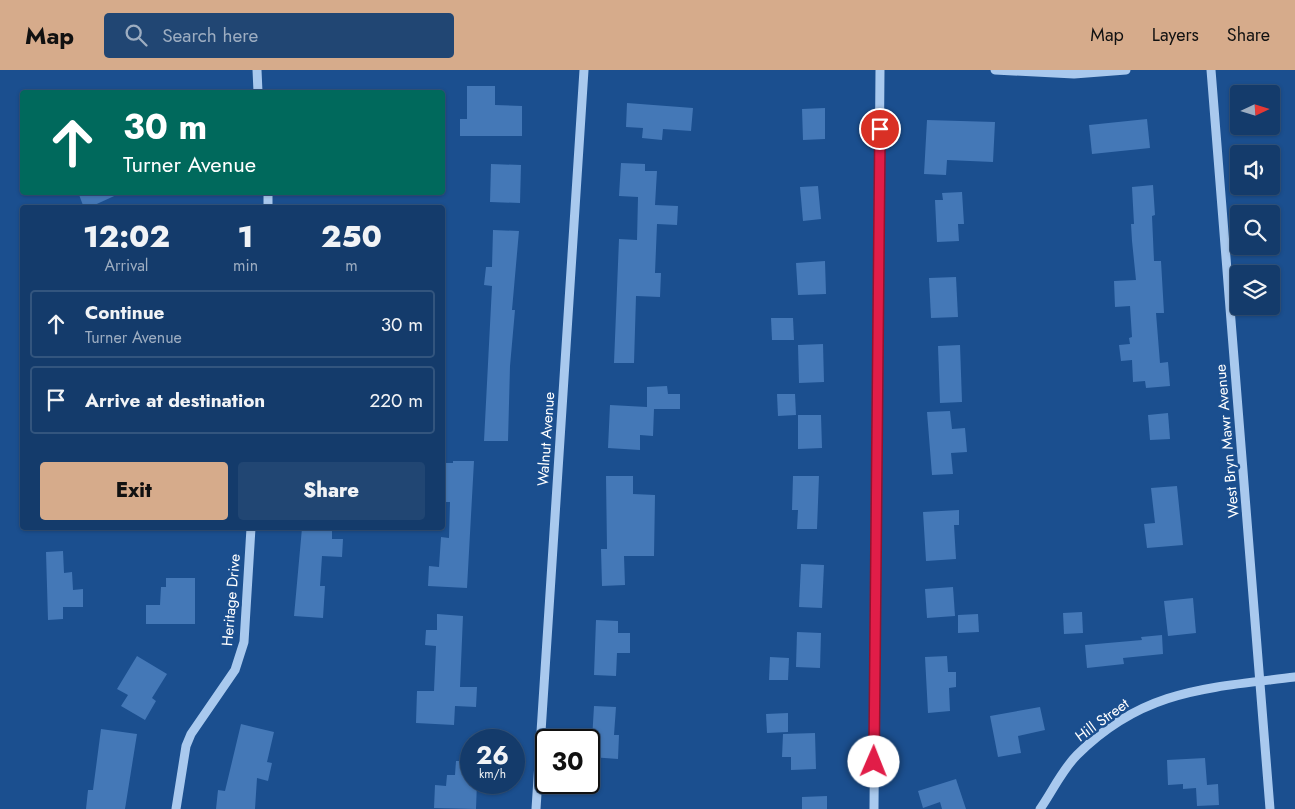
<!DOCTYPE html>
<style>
:root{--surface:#143b6b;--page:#214673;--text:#f1f3f6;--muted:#9dadc1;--line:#33557e;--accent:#d6ab8b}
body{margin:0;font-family:Jost,sans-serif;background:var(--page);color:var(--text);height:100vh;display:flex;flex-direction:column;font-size:19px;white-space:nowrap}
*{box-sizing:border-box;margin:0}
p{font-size:16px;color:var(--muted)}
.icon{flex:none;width:28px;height:28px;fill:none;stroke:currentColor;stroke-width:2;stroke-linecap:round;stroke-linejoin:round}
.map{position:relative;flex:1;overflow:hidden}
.side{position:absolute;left:20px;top:135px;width:425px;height:325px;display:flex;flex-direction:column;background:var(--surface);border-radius:5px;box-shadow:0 1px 4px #0004,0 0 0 1px var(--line)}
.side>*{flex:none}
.top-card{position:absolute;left:20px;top:20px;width:425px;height:105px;border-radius:5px;box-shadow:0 1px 4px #0004,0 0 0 1px var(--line);background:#00695c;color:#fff;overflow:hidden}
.needle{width:32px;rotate:86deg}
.tools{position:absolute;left:1230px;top:15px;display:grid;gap:10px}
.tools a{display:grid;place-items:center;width:50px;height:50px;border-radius:5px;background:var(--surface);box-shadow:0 1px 4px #0004,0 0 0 1px var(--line);font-size:25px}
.speed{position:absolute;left:460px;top:659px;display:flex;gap:10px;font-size:25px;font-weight:700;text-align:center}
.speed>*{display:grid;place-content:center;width:65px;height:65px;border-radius:50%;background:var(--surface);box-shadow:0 1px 4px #0004,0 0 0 1px var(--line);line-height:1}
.speed small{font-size:12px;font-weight:400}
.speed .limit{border:2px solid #111;border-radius:8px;background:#fff;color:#111}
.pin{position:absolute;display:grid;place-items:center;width:42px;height:42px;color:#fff;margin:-21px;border:2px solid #fff;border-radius:50%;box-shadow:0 1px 5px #0007}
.me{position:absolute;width:55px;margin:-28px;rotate:1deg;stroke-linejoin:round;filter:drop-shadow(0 0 4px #0008)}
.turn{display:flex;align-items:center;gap:18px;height:105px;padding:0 20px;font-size:22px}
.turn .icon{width:65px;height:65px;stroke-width:2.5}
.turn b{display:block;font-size:35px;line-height:42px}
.eta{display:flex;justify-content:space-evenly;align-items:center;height:85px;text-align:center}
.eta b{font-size:30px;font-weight:800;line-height:35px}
.action{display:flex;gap:10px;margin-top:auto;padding:10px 20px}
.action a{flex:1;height:58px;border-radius:5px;background:var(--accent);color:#111;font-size:20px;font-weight:800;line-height:58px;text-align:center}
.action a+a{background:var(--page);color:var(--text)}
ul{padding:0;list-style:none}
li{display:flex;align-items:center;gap:15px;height:68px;margin:0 10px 8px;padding:0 10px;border:2px solid var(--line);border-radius:5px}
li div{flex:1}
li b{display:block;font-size:19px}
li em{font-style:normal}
header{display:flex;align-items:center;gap:30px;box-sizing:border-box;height:70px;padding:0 25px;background:var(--accent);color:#111}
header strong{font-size:24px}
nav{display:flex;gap:28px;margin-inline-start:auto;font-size:18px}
.search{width:350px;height:45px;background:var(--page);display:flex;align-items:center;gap:12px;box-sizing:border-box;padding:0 18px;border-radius:5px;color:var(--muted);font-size:19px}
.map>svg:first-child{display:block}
.building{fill:#4478b7}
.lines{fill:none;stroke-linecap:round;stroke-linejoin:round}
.minor{stroke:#a9c9ee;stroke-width:9}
.route-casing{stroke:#92132f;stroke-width:12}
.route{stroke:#e11d48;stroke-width:9}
.labels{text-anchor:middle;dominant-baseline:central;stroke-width:5;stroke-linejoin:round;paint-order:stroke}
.street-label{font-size:15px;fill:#fff;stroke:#1b4f8f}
</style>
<header>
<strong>Map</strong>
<div class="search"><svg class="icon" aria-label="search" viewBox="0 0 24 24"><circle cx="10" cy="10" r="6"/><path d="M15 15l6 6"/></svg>Search here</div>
<nav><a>Map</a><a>Layers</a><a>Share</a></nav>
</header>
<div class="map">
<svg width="1295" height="739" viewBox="0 0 1295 739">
<rect width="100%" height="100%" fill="#1b4f8f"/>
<g class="building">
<path d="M467 16H495V35L522 36V66H460V49H467Z"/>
<path d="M627 33 693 38 691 61 663 59 662 70 642 68 643 58 626 57Z"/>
<path d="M825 38V69L803 70 802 39Z"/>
<path d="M1147 49 1150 78 1092 84 1089 55Z"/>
<path d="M927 50 995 52 993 92 947 90 946 105 924 104Z"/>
<path d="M621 93 645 94V101H657L655 135 678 136 677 155 657 154 655 203H661L660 227 636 226 634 293H614L619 169 637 170 638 127 619 126Z"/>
<path d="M491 94 521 95 520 133 490 132Z"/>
<path d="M1153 115 1155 145 1152 146 1154 191H1161L1164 243H1156L1160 293 1168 292 1170 316 1146 318 1145 311 1133 312 1132 290 1121 291 1119 275 1130 274 1129 268 1132 267 1130 236 1115 237 1114 211 1136 210 1132 171 1131 154H1134L1132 117Z"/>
<path d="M818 116 821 149 803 151 800 117Z"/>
<path d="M78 122H123L88 138H84Z"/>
<path d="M962 122 964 154H958L959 171 937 172 935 130H943L942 123Z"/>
<path d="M493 160 519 161 512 240H515L510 296 508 371H484L492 216 484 215 486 197H492Z"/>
<path d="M825 191 826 224 798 225 796 193Z"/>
<path d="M956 207 958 247 931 248 929 208Z"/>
<path d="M771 248H793L794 270H772Z"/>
<path d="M823 274 824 312 799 313 798 275Z"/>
<path d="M960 275 962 332 940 333 938 276Z"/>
<path d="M667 316 668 324H680V339H654L653 366 640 365V380L608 378 610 335 647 337V317Z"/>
<path d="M777 324H795L796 345 778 346Z"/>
<path d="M950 341 952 359 965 358 967 382 951 383 953 404 932 405 927 342Z"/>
<path d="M1168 343 1170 369 1150 370 1148 345Z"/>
<path d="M798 345H821L822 378 798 379Z"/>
<path d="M453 391H474L467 518 428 516 429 496 439 497 441 467 449 468 450 432H442V393H453Z"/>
<path d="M606 406H633V424L655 425 654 486H624L625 515 602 516 601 479H607Z"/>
<path d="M793 406H819L817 459H797L798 440H792Z"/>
<path d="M1177 416 1183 475 1147 478 1144 454 1155 453 1151 418Z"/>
<path d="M959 440V455H954L956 489 926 491 923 442Z"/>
<path d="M302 458H332V469H343L342 487 322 486 320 516H325L323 548 294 546Z"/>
<path d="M63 481 64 503 72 502 73 520 83 519V537H63V549L48 550 46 482Z"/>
<path d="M801 494 824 495 822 538 799 537Z"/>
<path d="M166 508H195V554H146V535H160L161 517H166Z"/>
<path d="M953 517 955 546 927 548 925 519Z"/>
<path d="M1193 528 1196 563 1168 566 1164 531Z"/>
<path d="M1082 542 1083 563 1064 564 1063 543Z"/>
<path d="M437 544 463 546 460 617H477L476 637 455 636 454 655 416 653 417 621H434L436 576 425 575 426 560H437Z"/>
<path d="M978 544 979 562 958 563V545Z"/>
<path d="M596 550 618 551V563H630V583H617L616 606 594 605Z"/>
<path d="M797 562 821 563 820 598 796 597Z"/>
<path d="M1162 565 1163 584 1123 588 1124 594 1087 598 1085 575 1142 570 1141 567Z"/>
<path d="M137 586 167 604 152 628 156 631 145 650 121 636 128 625 117 619Z"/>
<path d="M947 586 948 602H956V617L949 618 950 641 928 643 925 587Z"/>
<path d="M770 587 789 588 788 610H769Z"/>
<path d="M594 636 616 637 614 665H619L618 689 591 687Z"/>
<path d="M1040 637 1045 660 1018 666 1021 683 998 687 990 646Z"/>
<path d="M788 643V662L767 663 766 644Z"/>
<path d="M241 654 274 662 267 692 272 693 268 711 257 708 255 739H216L218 720 225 721Z"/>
<path d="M101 659 137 664 125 739H86L88 720H93Z"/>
<path d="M815 663 816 699 791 700V687H782L783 664Z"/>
<path d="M1205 688 1207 715 1218 714 1219 735 1197 736 1196 718 1183 719V714L1168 715 1167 690Z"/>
<path d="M456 691H471V712H477L476 739 434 738 435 715 446 716 447 705H455Z"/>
<path d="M956 709 966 739H942L940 732 923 738 918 721Z"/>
<path d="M827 726V739H802V727Z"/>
</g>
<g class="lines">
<g class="minor">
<path d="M257 0 258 22"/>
<path d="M995 0 1074 4 1126 0"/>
<path d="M1211 0 1270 739"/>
<path d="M268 138V122"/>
<path d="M176 739 186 676 191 664 235 600 244 572 251 458"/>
<path d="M536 739 584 0"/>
<path d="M874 739 880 0"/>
<path d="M1040 739C1052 722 1062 700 1077 685 1143 619 1208 618 1295 607"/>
</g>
</g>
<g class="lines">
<g class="route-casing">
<path id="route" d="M874 692 880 59"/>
</g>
<use href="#route" class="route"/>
</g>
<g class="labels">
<g class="street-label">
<text transform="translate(546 369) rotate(-86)">Walnut Avenue</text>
<text transform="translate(1227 371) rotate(-95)">West Bryn Mawr Avenue</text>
<text transform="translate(231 530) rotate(-85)">Heritage Drive</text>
<text transform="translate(1102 650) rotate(-36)">Hill Street</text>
</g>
</g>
</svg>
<div class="tools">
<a><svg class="needle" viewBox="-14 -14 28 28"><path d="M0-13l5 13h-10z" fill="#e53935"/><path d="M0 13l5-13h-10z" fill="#9dadc1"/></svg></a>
<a><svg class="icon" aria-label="sound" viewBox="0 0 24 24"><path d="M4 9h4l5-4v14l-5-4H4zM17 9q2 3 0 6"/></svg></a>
<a><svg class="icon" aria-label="search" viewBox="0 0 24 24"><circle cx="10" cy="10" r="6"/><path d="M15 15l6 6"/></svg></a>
<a><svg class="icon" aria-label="layers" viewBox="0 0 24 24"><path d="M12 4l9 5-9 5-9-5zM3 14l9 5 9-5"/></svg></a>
</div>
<div class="speed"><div>26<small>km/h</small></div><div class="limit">30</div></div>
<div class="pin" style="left:880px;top:59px;background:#d93025"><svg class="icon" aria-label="arrive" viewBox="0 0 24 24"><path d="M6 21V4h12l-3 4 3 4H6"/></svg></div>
<svg class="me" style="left:874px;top:692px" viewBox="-20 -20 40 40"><circle r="19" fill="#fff"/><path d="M0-13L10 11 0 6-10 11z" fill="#e11d48"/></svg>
<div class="top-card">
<div class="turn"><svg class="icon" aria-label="ahead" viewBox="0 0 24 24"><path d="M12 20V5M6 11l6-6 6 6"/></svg><div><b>30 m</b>Turner Avenue</div></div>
</div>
<section class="side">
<div class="eta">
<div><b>12:02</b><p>Arrival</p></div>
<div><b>1</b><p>min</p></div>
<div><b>250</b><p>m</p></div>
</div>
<ul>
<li><svg class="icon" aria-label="ahead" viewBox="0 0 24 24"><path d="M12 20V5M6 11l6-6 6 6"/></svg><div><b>Continue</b><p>Turner Avenue</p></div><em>30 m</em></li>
<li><svg class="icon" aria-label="arrive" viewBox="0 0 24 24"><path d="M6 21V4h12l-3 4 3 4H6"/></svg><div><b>Arrive at destination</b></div><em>220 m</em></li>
</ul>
<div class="action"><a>Exit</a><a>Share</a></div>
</section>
</div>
